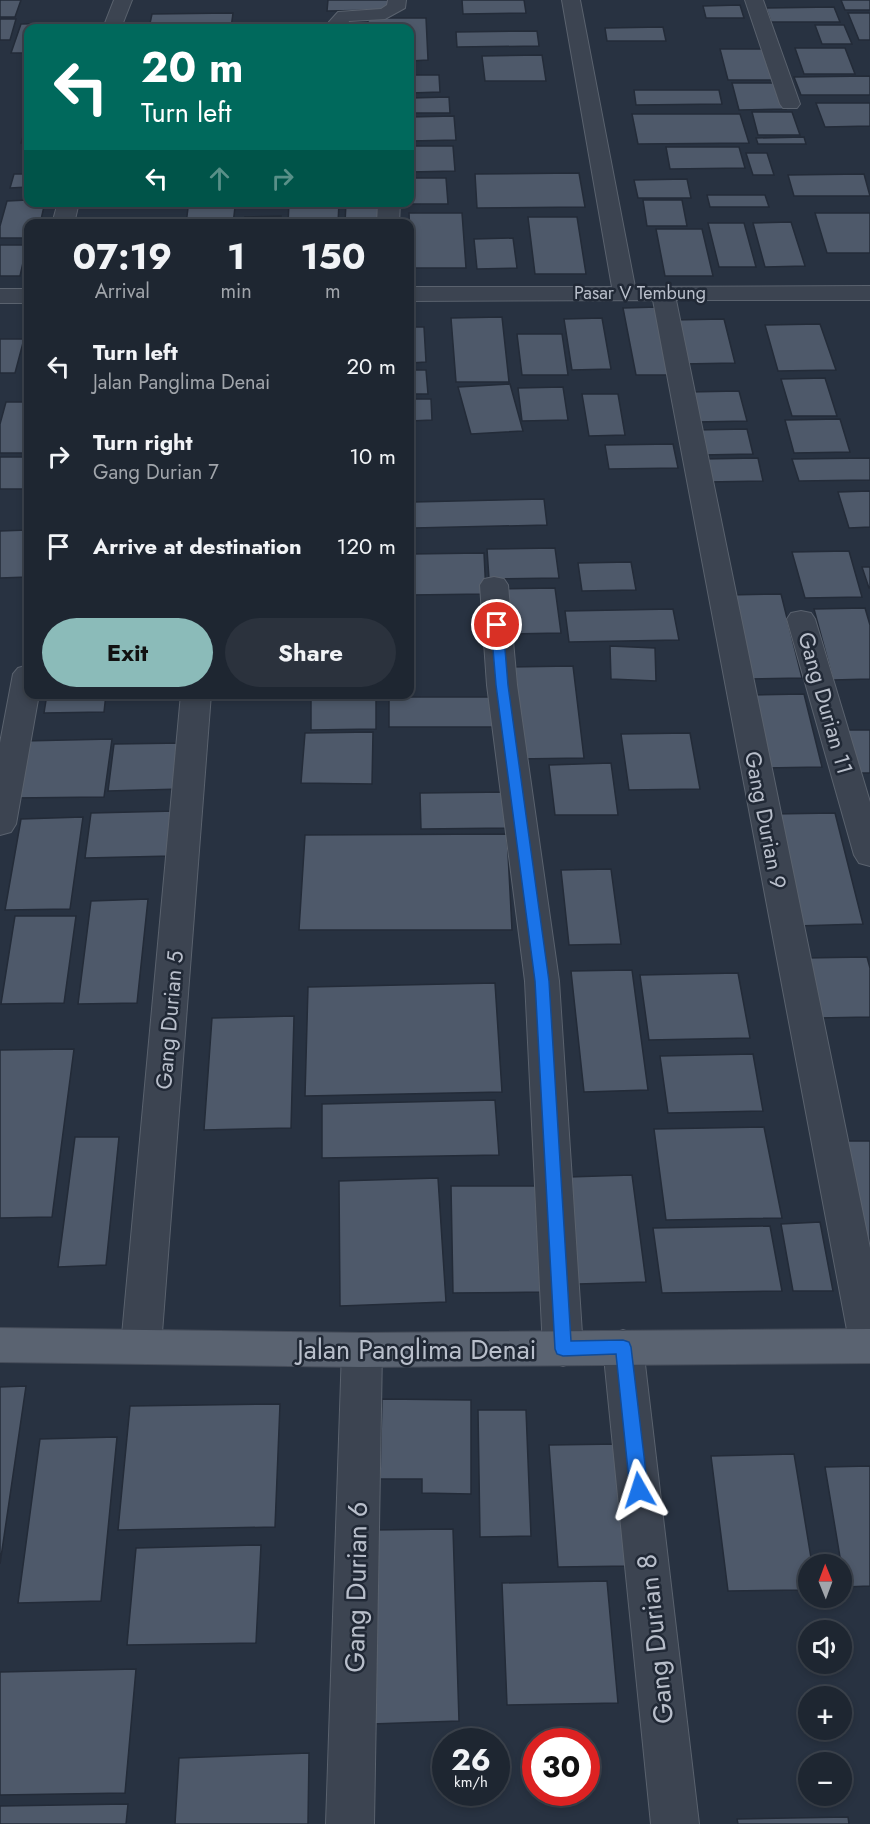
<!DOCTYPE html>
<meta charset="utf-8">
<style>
:root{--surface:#1e2631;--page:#2b323d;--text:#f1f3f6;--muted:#a1a5ab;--line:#3c434d;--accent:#8bbbb9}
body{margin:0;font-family:Jost,sans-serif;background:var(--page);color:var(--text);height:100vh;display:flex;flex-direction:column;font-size:22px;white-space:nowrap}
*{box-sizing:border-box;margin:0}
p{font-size:20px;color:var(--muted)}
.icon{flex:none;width:33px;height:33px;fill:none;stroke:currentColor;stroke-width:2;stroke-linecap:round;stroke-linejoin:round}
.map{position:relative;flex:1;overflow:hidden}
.sheet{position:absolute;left:24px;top:219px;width:390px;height:480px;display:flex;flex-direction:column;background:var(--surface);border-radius:12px;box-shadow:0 3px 9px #0003,0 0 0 2px var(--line)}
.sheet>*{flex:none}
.top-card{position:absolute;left:24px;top:24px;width:390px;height:183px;border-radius:12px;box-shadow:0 3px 9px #0003,0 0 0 2px var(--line);background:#00695c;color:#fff;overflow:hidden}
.needle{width:39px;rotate:359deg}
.buttons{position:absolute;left:798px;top:1554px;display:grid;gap:12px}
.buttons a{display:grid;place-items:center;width:54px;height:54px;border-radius:50%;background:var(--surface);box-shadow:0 3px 9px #0003,0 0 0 2px var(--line);font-size:30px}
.speed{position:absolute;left:432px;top:1728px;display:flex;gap:12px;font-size:30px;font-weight:700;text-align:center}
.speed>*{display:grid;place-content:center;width:78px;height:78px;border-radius:50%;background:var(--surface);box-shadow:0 3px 9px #0003,0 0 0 2px var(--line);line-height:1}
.speed small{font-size:15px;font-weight:400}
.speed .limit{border:9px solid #d22;background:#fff;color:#111}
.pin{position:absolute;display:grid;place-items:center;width:51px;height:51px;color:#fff;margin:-26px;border:3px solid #fff;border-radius:50%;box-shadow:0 2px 6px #0007}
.me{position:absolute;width:66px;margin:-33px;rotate:354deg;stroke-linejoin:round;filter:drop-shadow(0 0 4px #0008)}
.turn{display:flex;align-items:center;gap:21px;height:126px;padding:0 18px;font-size:27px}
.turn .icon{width:78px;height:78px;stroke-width:2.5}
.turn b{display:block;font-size:42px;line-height:51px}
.lanes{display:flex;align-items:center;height:57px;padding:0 18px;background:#0003;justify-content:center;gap:30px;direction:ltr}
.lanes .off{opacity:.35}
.eta{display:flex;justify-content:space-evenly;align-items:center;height:102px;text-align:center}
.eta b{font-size:36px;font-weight:700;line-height:42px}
.button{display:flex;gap:12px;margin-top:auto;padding:12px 18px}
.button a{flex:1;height:69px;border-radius:36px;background:var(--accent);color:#111;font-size:24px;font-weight:700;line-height:69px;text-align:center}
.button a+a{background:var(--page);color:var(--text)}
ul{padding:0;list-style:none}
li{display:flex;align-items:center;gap:18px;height:90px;padding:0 18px}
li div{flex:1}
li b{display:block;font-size:22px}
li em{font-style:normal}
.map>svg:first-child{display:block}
.building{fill:#4e596a;stroke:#232b38;stroke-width:1.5}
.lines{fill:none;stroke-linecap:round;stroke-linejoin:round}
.minor-casing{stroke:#5a626e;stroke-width:2}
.major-casing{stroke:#464d5a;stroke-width:2}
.minor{fill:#3c4451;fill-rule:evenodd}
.major{fill:#5a6371;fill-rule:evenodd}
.route{fill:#1a73e8;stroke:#114b97;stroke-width:1.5}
.labels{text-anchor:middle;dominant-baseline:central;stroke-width:5;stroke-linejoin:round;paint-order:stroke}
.far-street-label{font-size:18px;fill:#b9bfcb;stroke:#212936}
.street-label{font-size:22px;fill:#b9bfcb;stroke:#212936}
.near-street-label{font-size:27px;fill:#b9bfcb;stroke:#212936}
</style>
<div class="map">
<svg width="870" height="1824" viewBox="0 0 870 1824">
<rect width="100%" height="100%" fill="#283241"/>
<g class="building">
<path d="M0 0H21L15 17H0Z"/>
<path d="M328 0H388V10L327 11Z"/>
<path d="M462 0H524L526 13 463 14Z"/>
<path d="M841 0H870V10H845Z"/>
<path d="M740 5 744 18H706L703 6Z"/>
<path d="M834 7 840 22H771L766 8Z"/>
<path d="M233 13 231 28H149L152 14Z"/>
<path d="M848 13H870V40H859Z"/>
<path d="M368 18H426L428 60 410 61V28H368Z"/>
<path d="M0 19H16L10 40H0Z"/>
<path d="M67 23 66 28H28V53H11L21 24Z"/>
<path d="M815 25H844L852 44H822Z"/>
<path d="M663 27 666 41H607L605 28Z"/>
<path d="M537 31 539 46 457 47 456 32Z"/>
<path d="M795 48H845L855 74H804Z"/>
<path d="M720 49H764L773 80H728Z"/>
<path d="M542 55 546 81H485L482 56Z"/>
<path d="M410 75H439L440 92 410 93Z"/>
<path d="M870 76V95H801L794 77Z"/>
<path d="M732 83H777L786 109 739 110Z"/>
<path d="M634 90H719L722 104 636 105Z"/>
<path d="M449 97 450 113H410V98Z"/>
<path d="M816 103H870V126L825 127Z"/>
<path d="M752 112H792L800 135H758Z"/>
<path d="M632 114H740L749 143 638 144Z"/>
<path d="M454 116 456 140 410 141V117Z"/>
<path d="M27 125 28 143H21Z"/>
<path d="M804 137 806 144H758L756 138Z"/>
<path d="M410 146H453L455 171 410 172Z"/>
<path d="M666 147H739L745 168 670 169Z"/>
<path d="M746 153H767L774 175H753Z"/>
<path d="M579 173 585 207 477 208 475 174Z"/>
<path d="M14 174H28V187L10 188Z"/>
<path d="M864 174 870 196H794L788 175Z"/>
<path d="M410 178H446L448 204H406L410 202Z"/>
<path d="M687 179 691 198H638L634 180Z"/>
<path d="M707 195H765L769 207H710Z"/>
<path d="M28 200 45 202 40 224H28V238H0V226L7 201Z"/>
<path d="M643 200H682L687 226H647Z"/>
<path d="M100 202H162L100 204Z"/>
<path d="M289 202H339L338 224H288Z"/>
<path d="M346 202H381V224H345Z"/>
<path d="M235 207 233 224H186L188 208Z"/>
<path d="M409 213H462L466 268H411Z"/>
<path d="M815 213H870V253H827Z"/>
<path d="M281 216V224H245V217Z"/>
<path d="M528 217H577L586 274H535Z"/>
<path d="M97 220H132V224H96Z"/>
<path d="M791 222 805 266 765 267 753 223Z"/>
<path d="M708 223H744L756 267H719Z"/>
<path d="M656 229H702L713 276H665Z"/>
<path d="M513 238 517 268 477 269 474 239Z"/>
<path d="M0 245H27L20 276H0Z"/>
<path d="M658 307 673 375H636L623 308Z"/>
<path d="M502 317 509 382H456L451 318Z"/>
<path d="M602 318 611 369 572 370 564 319Z"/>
<path d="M724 319 735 363 682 364 672 320Z"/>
<path d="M820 324 836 370 778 371 765 325Z"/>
<path d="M410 327H424L426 362 410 363Z"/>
<path d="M517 334H562L568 375H522Z"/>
<path d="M0 339H24L15 373H0Z"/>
<path d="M410 370H426L428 394H410Z"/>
<path d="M825 378 837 416H792L781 379Z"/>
<path d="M510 384 523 431 471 434 458 387Z"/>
<path d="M563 387 568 420 522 421 518 388Z"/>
<path d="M739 391 747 421 695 422 688 392Z"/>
<path d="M582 394H618L625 435 589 436Z"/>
<path d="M410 399H431L432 420 410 421Z"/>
<path d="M6 402H28V453H0V424Z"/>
<path d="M840 419 850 452 794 453 785 420Z"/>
<path d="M747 429 753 454 701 455 695 430Z"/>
<path d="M673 444 678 468 609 469 605 445Z"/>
<path d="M0 457H26L23 472H28V489H0Z"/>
<path d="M758 458 763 481 707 482 702 459Z"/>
<path d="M870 458V480L799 481 792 459Z"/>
<path d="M870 491V527L849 528 838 492Z"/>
<path d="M544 499 547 525 414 528 413 502Z"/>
<path d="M28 530V577L0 578V531Z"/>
<path d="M555 548 559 578 489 579 487 549Z"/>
<path d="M849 551 862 597 805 598 792 552Z"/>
<path d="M484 553 486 594 410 595V554Z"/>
<path d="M631 562 636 590 582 591 578 563Z"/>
<path d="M862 567H870V588H869Z"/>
<path d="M555 588 561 633 502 634 498 589Z"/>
<path d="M781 594 802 678 746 679 727 595Z"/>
<path d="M865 608 870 625V679L833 680 814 609Z"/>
<path d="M673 609 679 640 569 642 565 611Z"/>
<path d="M610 646 655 648 656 681 611 679Z"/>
<path d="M573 666 584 758 516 759 508 667Z"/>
<path d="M47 694H106L104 712 44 713Z"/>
<path d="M804 694 822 767 764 768 748 695Z"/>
<path d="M376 696V729L311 730V697Z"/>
<path d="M389 697H496L498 727H389Z"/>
<path d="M839 730H870V773H851Z"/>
<path d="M373 732 372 784 301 783 305 733Z"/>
<path d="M690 733 700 789 629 790 621 734Z"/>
<path d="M112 739 104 797 12 798 23 741Z"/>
<path d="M185 743 181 789 108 791 114 744Z"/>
<path d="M611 763 618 815H555L549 765Z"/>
<path d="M510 792 514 828 421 829 420 793Z"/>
<path d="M176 811 172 856 85 858 91 813Z"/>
<path d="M835 813 863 924 796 926 772 814Z"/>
<path d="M83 817 70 909 5 910 21 819Z"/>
<path d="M507 834 512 930H299L305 835Z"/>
<path d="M611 869 621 944 569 945 561 870Z"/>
<path d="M148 899 137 1003 78 1004 91 901Z"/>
<path d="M15 916H76L64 1003 1 1004Z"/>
<path d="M867 957 870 968V1017L817 1018 804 958Z"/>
<path d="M632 970 648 1090 584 1092 571 971Z"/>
<path d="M738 973 750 1038 649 1040 640 975Z"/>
<path d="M495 983 502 1092 305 1096 308 987Z"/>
<path d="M294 1016 291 1128 204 1130 212 1018Z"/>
<path d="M74 1049 52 1217 0 1218V1050Z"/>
<path d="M753 1054 763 1111 668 1113 660 1056Z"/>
<path d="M495 1100 499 1155 322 1158V1104Z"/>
<path d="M764 1127 782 1218 666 1220 654 1129Z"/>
<path d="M75 1137H119L106 1265 58 1267Z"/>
<path d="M842 1141H870V1267Z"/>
<path d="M632 1175 646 1282 578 1284 568 1177Z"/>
<path d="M438 1178 446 1302 340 1306 339 1181Z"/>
<path d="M451 1186H539L545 1292 453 1293Z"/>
<path d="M820 1222 833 1291H793L781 1224Z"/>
<path d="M770 1226 782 1291 662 1293 653 1228Z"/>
<path d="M26 1386 0 1564V1387Z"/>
<path d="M382 1399 471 1400V1494L422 1493V1479H380Z"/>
<path d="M280 1404 275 1527 118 1530 130 1406Z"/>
<path d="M478 1410H526L531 1536 480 1537Z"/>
<path d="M117 1437 101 1601 18 1603 40 1439Z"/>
<path d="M619 1444 631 1566 558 1567 549 1445Z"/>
<path d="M794 1454 812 1564H808V1590L728 1591 711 1456Z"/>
<path d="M870 1466V1586L845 1587 825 1467Z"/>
<path d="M453 1529 459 1721 371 1724V1530Z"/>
<path d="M261 1545 256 1643 127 1645 136 1548Z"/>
<path d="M607 1581 618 1703 507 1705 502 1583Z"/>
<path d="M136 1669 125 1793 0 1795V1672Z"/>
<path d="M309 1753 308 1824H175L179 1758Z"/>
<path d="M128 1804 126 1824H0V1806Z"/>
<path d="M848 1817 849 1824H738L737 1819Z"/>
</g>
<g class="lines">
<g class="minor-casing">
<g id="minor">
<path d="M114 0H132L121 28H103Z"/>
<path d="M388 0H406L405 8 385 19 349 21 347 28H329V22L338 12 381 9 387 5Z"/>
<path d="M562 0H580L635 287 870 286V300H676L870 1248V1363L856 1358 850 1346 653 300 410 301V287H612Z"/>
<path d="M745 0H763L800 104 797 108H783L780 104Z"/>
<path d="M58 202H79L74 224H52Z"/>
<path d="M378 202H400L399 224H377Z"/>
<rect x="0" y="289" width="28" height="14"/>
<path d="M494 577 504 579 508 585 517 685 559 981 583 1349 577 1361 563 1366 549 1361 543 1349 525 981 487 685 480 585 484 579Z"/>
<path d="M801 611 811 613 815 619 870 802V866L859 863 854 855 787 619 791 613Z"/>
<path d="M28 665V694H39L16 824 11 832 0 835V743L13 674 18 668Z"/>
<path d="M181 694H211L161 1346 155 1358 141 1363 127 1358 121 1346Z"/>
<path d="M623 1330 637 1335 643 1347 699 1824H651L603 1347 609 1335Z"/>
<path d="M362 1333 376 1338 382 1350 374 1824H326L342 1350 348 1338Z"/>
</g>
</g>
<g class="major-casing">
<path id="major" d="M0 1328 362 1333 870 1329V1363L362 1367 0 1362Z"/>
</g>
<use href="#minor" class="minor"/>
<use href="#major" class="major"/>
</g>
<path class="route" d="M497 622 503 625 508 685 549 981 571 1341 623 1340 629 1342 631 1347 648 1490 645 1496 639 1498 632 1496 630 1490 616 1354 563 1356 557 1354 555 1349 535 981 496 685 491 625Z"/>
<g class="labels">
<g class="far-street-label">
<text x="640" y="293">Pasar V Tembung</text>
</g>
<g class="street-label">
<text transform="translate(826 703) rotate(74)">Gang Durian 11</text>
<text transform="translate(766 820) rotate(79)">Gang Durian 9</text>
<text transform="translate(169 1020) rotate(-85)">Gang Durian 5</text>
</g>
<g class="near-street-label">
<text x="417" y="1349">Jalan Panglima Denai</text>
<text transform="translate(356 1587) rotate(-89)">Gang Durian 6</text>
<text transform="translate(655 1639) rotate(-96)">Gang Durian 8</text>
</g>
</g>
</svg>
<div class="buttons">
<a><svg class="needle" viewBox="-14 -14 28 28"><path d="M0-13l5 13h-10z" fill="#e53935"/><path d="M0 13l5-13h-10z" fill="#a1a5ab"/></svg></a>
<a><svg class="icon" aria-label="sound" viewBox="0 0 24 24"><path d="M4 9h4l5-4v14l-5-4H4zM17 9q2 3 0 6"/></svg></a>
<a>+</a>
<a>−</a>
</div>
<div class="speed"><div>26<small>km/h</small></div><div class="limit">30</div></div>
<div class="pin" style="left:497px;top:625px;background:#d93025"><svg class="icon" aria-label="arrive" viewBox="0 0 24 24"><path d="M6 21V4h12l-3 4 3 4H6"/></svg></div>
<svg class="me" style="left:639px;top:1490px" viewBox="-20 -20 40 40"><path d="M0-17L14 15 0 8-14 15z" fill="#1a73e8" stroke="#fff" stroke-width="4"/></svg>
<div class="top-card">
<div class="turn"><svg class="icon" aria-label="left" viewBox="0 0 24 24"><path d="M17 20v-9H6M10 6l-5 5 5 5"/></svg><div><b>20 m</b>Turn left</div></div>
<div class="lanes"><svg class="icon" aria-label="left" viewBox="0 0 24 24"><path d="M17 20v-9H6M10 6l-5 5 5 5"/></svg><svg class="icon off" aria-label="ahead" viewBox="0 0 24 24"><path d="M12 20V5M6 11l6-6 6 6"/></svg><svg class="icon off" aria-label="right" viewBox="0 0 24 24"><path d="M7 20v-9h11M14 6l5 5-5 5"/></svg></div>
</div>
<section class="sheet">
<div class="eta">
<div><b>07:19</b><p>Arrival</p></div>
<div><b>1</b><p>min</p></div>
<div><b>150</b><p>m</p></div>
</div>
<ul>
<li><svg class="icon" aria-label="left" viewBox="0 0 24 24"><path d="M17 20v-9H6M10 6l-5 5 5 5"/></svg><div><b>Turn left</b><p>Jalan Panglima Denai</p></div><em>20 m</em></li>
<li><svg class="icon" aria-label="right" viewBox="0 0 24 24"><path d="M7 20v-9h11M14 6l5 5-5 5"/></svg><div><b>Turn right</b><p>Gang Durian 7</p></div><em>10 m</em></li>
<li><svg class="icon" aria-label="arrive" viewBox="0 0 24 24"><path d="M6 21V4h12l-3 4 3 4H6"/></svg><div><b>Arrive at destination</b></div><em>120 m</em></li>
</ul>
<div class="button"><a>Exit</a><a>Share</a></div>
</section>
</div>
